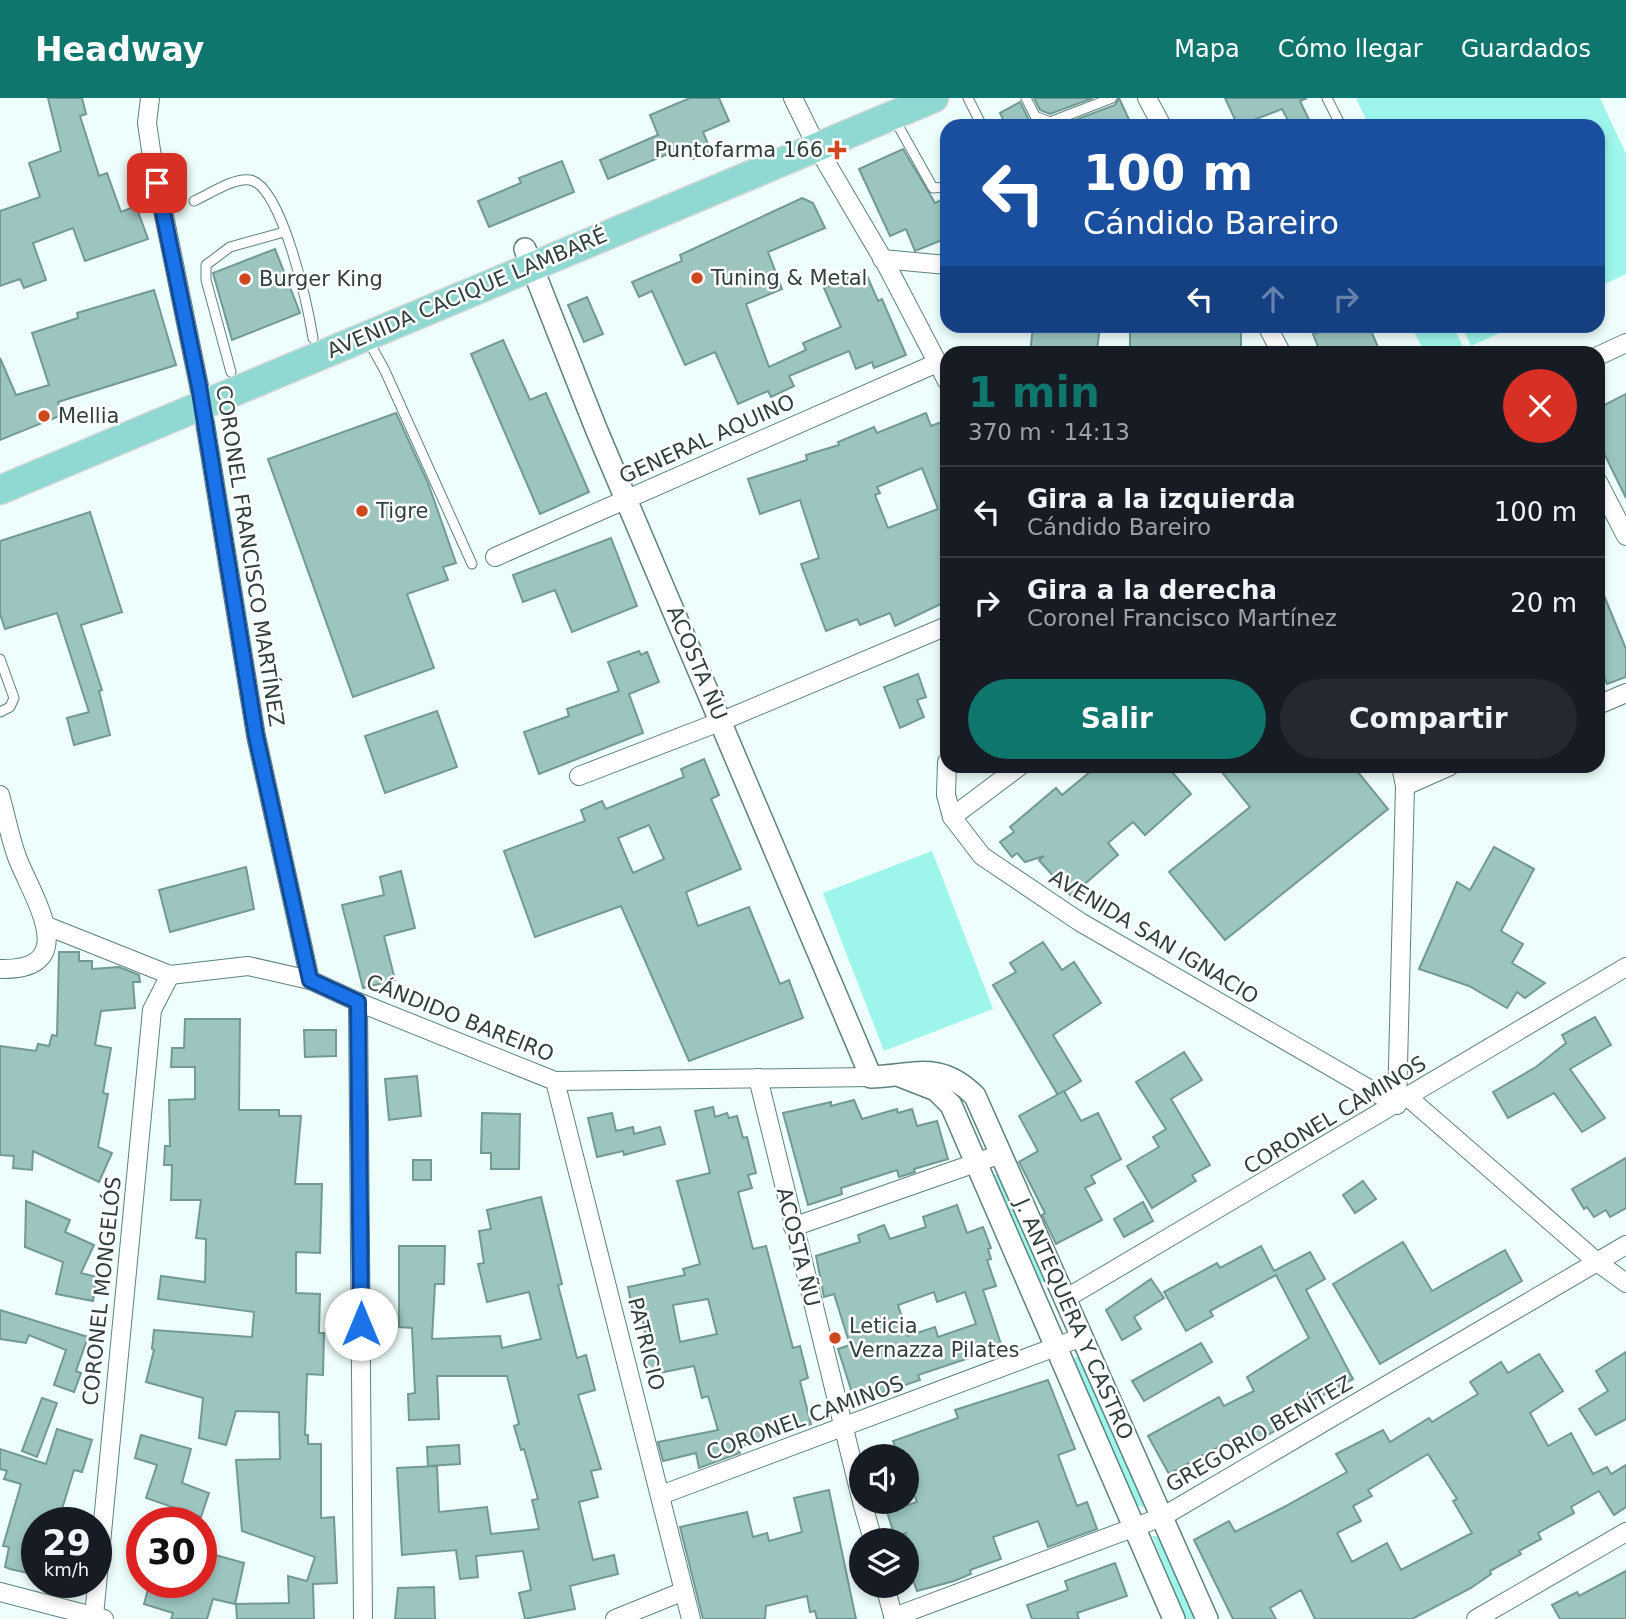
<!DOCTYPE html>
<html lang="es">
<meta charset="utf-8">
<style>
:root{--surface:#171b24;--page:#242831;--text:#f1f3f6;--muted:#9ea1a6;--line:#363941;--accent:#0f766e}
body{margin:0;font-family:"DejaVu Sans",sans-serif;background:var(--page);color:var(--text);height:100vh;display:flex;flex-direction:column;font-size:26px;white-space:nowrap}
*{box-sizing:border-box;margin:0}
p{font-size:23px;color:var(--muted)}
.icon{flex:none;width:38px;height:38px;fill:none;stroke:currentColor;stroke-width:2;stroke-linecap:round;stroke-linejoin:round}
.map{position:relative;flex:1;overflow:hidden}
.drawer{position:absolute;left:940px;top:248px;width:665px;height:427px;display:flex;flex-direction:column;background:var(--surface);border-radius:21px;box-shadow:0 4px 10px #0003}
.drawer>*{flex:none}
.hud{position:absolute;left:940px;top:21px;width:665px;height:214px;border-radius:21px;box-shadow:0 4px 10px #0003;background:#1a4fa0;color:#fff;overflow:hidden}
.tools{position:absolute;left:849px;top:1346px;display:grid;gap:14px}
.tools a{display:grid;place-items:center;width:70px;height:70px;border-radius:50%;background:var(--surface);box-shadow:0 4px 10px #0003;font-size:35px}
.speed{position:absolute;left:21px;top:1409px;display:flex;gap:14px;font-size:35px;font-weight:700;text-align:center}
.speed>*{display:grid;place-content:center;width:91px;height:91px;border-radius:50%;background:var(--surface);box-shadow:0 4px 10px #0003;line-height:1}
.speed small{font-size:18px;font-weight:400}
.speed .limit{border:10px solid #d22;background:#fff;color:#111}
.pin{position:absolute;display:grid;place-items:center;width:60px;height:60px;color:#fff;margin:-30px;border-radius:14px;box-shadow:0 4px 10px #0006}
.me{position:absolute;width:77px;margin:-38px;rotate:0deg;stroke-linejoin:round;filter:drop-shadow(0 0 5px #0008)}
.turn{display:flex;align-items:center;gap:24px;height:147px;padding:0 28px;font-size:32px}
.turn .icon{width:91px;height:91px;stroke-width:2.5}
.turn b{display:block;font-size:49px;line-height:60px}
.lanes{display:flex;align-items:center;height:66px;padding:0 28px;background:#0003;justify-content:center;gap:35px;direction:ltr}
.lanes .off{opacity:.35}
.round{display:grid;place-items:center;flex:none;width:74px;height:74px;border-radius:37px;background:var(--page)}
.head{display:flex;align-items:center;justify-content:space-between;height:119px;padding:0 28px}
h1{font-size:42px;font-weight:800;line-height:52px;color:var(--accent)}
.button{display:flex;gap:14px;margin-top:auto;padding:14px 28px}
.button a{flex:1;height:80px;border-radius:42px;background:var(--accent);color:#fff;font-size:28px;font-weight:800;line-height:80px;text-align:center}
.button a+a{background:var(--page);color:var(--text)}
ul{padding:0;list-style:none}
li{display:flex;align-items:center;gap:21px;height:91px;padding:0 28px;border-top:2px solid var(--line)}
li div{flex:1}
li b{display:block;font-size:26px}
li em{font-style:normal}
header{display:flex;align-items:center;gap:42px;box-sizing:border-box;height:98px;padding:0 35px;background:var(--accent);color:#fff}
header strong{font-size:33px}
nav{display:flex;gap:38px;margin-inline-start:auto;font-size:24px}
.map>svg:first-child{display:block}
.grass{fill:#9df5eb}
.building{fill:#9dc5c0;stroke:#729994;stroke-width:2;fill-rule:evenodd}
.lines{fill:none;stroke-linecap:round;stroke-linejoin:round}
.service-casing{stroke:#5d837f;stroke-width:11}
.minor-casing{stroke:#5d837f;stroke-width:20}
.tertiary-casing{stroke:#5d837f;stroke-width:24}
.primary-casing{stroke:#d5d9d8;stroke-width:31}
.service{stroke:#fff;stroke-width:9}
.minor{stroke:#fff;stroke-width:18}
.tertiary{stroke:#fff;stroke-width:21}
.primary{stroke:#90d9d3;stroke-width:28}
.route-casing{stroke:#114b97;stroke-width:18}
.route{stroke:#1a73e8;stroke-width:12}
.poi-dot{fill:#cf471c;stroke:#fff;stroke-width:2.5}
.labels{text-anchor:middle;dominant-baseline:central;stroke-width:5;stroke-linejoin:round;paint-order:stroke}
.poi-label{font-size:21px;fill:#2f403e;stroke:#fff;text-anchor:start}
.street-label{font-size:21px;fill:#2f403e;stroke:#fff}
</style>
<header>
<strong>Headway</strong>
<nav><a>Mapa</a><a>Cómo llegar</a><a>Guardados</a></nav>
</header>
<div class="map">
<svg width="1626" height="1521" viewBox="0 0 1626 1521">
<rect width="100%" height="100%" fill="#eefefc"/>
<g class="grass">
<path d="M1356 0H1600L1626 56V176L1598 189V28H1369Z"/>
<path d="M1411 228H1453L1465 253 1425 255Z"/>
<path d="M1462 228H1515L1471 248Z"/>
<path d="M932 753 993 911 884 953 823 795Z"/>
<path d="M998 1075 1046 1182 1045 1184H1039L993 1078Z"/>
<path d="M1079 1257 1145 1405 1144 1409 1137 1408 1073 1261Z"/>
<path d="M1152 1438H1159L1195 1521H1186Z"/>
</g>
<g class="building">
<path d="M48 0H82L86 16 80 18 99 78 107 75 121 114 136 108 148 141 85 163 73 130 33 145 46 182 24 190 20 181 0 188V113L40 99 29 65 61 53Z"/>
<path d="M690 0H719L729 23 703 34 711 53 693 61 687 48 608 81 600 62 658 37 650 17Z"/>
<path d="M1034 0H1093L1050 16 1040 12Z"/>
<path d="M1119 0 1132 28H1059L1115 7Z"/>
<path d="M1225 0H1307L1300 3 1312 28H1291L1282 11 1238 28Z"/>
<path d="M1020 4 1029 22 1041 28H1006L1000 15Z"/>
<path d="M903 51 935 105 947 99V140L915 153 906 131 890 138 859 71Z"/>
<path d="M562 63 574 94 489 129 478 103 521 85 519 80Z"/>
<path d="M802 100 813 105 825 130 768 154 782 191 746 206 769 269 806 252 803 245 841 229 824 190 865 173 878 203 882 201 906 257 874 270 872 264 856 271 849 253 789 278 794 288 771 299 768 293 738 306 715 254 685 267 652 193 639 199 632 184 682 163 680 157Z"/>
<path d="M275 151 300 215 232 242 213 175Z"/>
<path d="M154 192 176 267 58 304 62 317 0 342V260L16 297 49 287 32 235 78 220 77 215Z"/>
<path d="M587 199 603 236 584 244 568 207Z"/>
<path d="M1033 228H1100L1097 252 1083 251V256H1030Z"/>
<path d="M1130 228H1241V256H1152L1153 252H1130Z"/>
<path d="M1335 228H1369L1381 256H1321L1313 236Z"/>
<path d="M503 242 530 302 546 295 589 394 540 416 471 256Z"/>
<path d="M1626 296V400L1598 343V310Z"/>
<path d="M396 315 428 385 456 465 443 469 448 482 407 496 434 570 353 599 268 361Z"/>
<path d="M926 315 931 328 947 322V503L895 528 890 515 860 527 857 521 826 533 801 466 819 460 800 402 760 416 748 381 807 362 806 357 839 347 838 344 874 329 877 335ZM922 370 938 411 888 430 875 397 880 395 877 389Z"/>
<path d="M90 414 122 514 81 527 102 592 99 593 110 637 74 647 67 620 89 614 57 515 5 531 0 516V443Z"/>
<path d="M611 440 637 508 572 534 555 492 523 504 513 477Z"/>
<path d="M1598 483 1626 551V579L1607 586 1598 562Z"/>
<path d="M639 553 641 557 647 554 659 584 629 596 643 635 539 676 524 634 569 618 567 611 619 593 608 564Z"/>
<path d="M918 576 926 599 917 602 924 619 900 630 884 589Z"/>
<path d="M437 613 457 669 385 695 365 638Z"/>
<path d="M704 661 719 697 711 701 741 771 686 794 698 828 749 809 780 886 789 882 803 920 689 963 621 808 535 839 504 753 585 723 581 712 602 703 606 711 684 679 681 671ZM649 727 664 761 633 775 618 740Z"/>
<path d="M1097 668H1167L1191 696 1145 737 1133 724 1108 745 1118 757 1071 798 1039 762 1044 758 1025 764 1017 755 1012 759 1000 744 1014 734 1010 729 1056 690 1062 697Z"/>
<path d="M1217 668H1353L1388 711 1225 842 1169 774 1250 709Z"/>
<path d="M1494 749 1534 771 1501 833 1523 846 1512 865 1545 885 1525 900 1517 894 1507 910 1469 888 1419 871 1457 784 1470 792Z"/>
<path d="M246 769 254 811 170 834 159 792Z"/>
<path d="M401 773 415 830 384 838 395 882 363 890 342 807 384 797 380 779Z"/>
<path d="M1043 844 1062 872 1074 864 1101 905 1053 937 1081 983 1058 997 993 887 1016 874 1010 865Z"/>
<path d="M59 854H79V863H92V871L119 869 139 877 140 884H133L135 910 101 913 95 947 111 950 103 995 108 996 98 1049 112 1055 99 1084 33 1053 32 1072 13 1070 14 1058 0 1057V948L36 953 38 946 49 948 52 937 57 938Z"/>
<path d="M1595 919 1611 947 1570 971 1605 1020 1582 1034 1554 995 1508 1020 1493 994 1536 969 1566 945 1562 937Z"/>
<path d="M185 921H240L239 1012H279V1018H301L295 1086H322L320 1155 296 1154V1195L320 1196 319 1235H324L323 1277 307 1276 305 1337H308V1346H321V1420L334 1419 337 1485 313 1486 314 1521H237L236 1506 289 1505 288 1478 307 1483 315 1459 242 1433 236 1362 280 1361 279 1314 236 1313 226 1347 199 1340 203 1300 146 1284 154 1252 152 1251 154 1232 252 1239 254 1214 158 1201 161 1178 205 1184 206 1141 196 1140 201 1102H171L172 1067H164L165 1048H170L169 1002 195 1001V969H171L172 950H184Z"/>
<path d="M304 932H336V958L305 959Z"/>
<path d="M1184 954 1202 982 1171 1001 1210 1067 1192 1077 1196 1083 1152 1110 1127 1068 1159 1049 1153 1039 1166 1031 1136 984Z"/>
<path d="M417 978 421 1018 389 1022 385 981Z"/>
<path d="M1064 993 1081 1023 1098 1015 1121 1061 1091 1078 1095 1085 1085 1090 1102 1122 1056 1146 1042 1117 1045 1115 1019 1064 1038 1053 1019 1018Z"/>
<path d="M854 1002 862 1021 897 1011 898 1015 912 1011 917 1028 937 1023 948 1061 914 1071 915 1074 899 1079 897 1072 841 1090 842 1096 808 1107 783 1015 831 1004V1008Z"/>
<path d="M713 1009 715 1019 727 1015 729 1020 737 1018 743 1040 747 1039 756 1075 748 1077 752 1090 738 1094 753 1151 766 1148 793 1250 800 1248 808 1280 800 1283 811 1326 738 1349 740 1355 699 1370 696 1355 663 1363 658 1344 718 1332 708 1298 702 1300 694 1268 649 1277 643 1248 647 1247 641 1213 633 1215 628 1189 685 1177 683 1171 700 1166 677 1083 710 1075 695 1013ZM708 1201 717 1236 680 1244 673 1207Z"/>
<path d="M482 1015 520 1016 519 1071H491V1055H481Z"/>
<path d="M612 1015 616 1033 633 1029 634 1036 660 1029 665 1046 624 1057 623 1053 597 1059 588 1020Z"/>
<path d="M1626 1060V1110L1610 1119 1606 1112 1594 1119 1587 1109 1584 1111 1572 1091Z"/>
<rect x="413" y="1062" width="18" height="20"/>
<path d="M1363 1083 1376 1101 1355 1115 1343 1097Z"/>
<path d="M541 1099 562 1186 558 1187 577 1260 586 1257 595 1292 578 1297 601 1371 591 1373 598 1399 579 1404 593 1462 614 1457 618 1476 570 1488 575 1511 525 1521 519 1495 531 1492 523 1453 476 1458 478 1479 460 1481 456 1452 402 1457 397 1370 437 1368 439 1414 487 1409 491 1436 539 1431 532 1402 538 1401 524 1351 521 1352 514 1328 519 1326 507 1278H437L439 1321 409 1322 408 1296 415 1295 412 1230 399 1229V1148H445L444 1186H435L432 1241 500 1238 502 1250 541 1241 529 1194 487 1204 478 1166 484 1165 479 1133 491 1131 487 1112Z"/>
<path d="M26 1103 70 1122 65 1134 94 1147 81 1175 97 1179 93 1203 56 1196 63 1164 25 1149Z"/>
<path d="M1143 1104 1153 1123 1124 1139 1114 1121Z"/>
<path d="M957 1107 967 1135 983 1129 991 1150 988 1151 991 1161 987 1162 996 1188 983 1192 1002 1249 918 1277 920 1282 855 1304 838 1251 850 1247 834 1196 824 1199 816 1158 860 1144 858 1137 884 1127 890 1141 926 1129 923 1119ZM934 1194 937 1204 965 1194 976 1226 938 1239 935 1229 908 1238 898 1207Z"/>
<path d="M1403 1144 1432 1193 1505 1152 1522 1183 1380 1266 1333 1186Z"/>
<path d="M1261 1148 1274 1173 1310 1154 1325 1181 1306 1192 1353 1281 1293 1313 1285 1318 1289 1325 1250 1347 1244 1335 1169 1376 1148 1338 1219 1299 1224 1308 1254 1293 1247 1279 1309 1240 1276 1177 1210 1213 1213 1218 1186 1233 1164 1194 1217 1165 1220 1170Z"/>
<path d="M1151 1181 1164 1200 1134 1219 1141 1231 1122 1242 1106 1212Z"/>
<path d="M0 1212 88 1239 76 1273 81 1275 74 1294 54 1287 66 1252 29 1237 26 1245 0 1241Z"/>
<path d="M1201 1245 1212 1264 1144 1303 1132 1283Z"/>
<path d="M1626 1254V1321L1596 1337 1579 1311 1608 1293 1596 1273Z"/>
<path d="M1539 1256 1563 1293 1530 1315 1548 1348 1571 1335 1593 1376 1607 1369 1611 1376 1626 1367V1409L1614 1417 1599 1393 1571 1409 1574 1415 1538 1435 1541 1441 1519 1453 1521 1456 1490 1473 1491 1476 1471 1490 1412 1521H1315L1301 1492 1270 1510 1276 1521H1233L1194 1442 1229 1423 1235 1434 1284 1409 1347 1374 1336 1356 1383 1332 1390 1344 1429 1320 1432 1324 1478 1296 1470 1284 1501 1264 1508 1275ZM1428 1356 1457 1401 1453 1403 1472 1435 1401 1472 1387 1445 1352 1464 1337 1435 1361 1423 1353 1408 1372 1398 1368 1392Z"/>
<path d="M1048 1282 1075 1351 1058 1357 1077 1408 1087 1404 1097 1431 1048 1449 1038 1423 993 1439 1001 1461 970 1472 971 1476 954 1483 917 1493 913 1482 906 1484V1435L895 1439 887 1414 917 1404 906 1376V1358H898L893 1343 958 1320 955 1312Z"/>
<path d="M42 1300 57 1305 37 1359 22 1353Z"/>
<path d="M57 1331 92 1342 82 1374 74 1372 58 1424H37V1477L10 1471 5 1469 9 1449 3 1448 21 1386 4 1381 7 1373 0 1371V1351L46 1366Z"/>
<path d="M141 1337 191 1351 182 1385 209 1395 201 1419 146 1400 157 1367 135 1360Z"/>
<path d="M459 1347 460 1366 428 1368 427 1349Z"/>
<path d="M829 1392 856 1521H817L815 1513 810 1514 807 1498 766 1508 765 1521H703L680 1429 747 1414 753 1439 767 1435 769 1443 802 1434 794 1400Z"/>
<path d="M201 1453 244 1465 235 1506 213 1501 207 1521H171L173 1515 144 1506 150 1484H201Z"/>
<path d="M1115 1465 1127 1498 1077 1515 1079 1521H1032L1027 1507 1068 1492 1065 1483Z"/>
<path d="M1626 1473V1521H1560L1552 1507 1577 1494 1579 1498Z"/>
<path d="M434 1489 435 1521H395L398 1490Z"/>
</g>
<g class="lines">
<g class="service-casing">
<g id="service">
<path d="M968 0 982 28"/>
<path d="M1026 0 1035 18 1050 24 1112 0"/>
<path d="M1327 0 1341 28"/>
<path d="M895 22 933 90 947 89"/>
<path d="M194 103C208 97 234 79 250 82 282 87 308 210 313 240"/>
<path d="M368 242 385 273 472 466"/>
<path d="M231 274 206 182V167L230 149 284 134"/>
<path d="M0 561 14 600 10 609 0 614"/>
</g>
</g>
<g class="minor-casing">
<g id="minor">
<path d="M150 0 147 25 152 59 199 288 256 638 310 882"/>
<path d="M793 0 817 49 887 168 947 283"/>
<path d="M1147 0 1162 28"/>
<path d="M882 161 947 167"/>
<path d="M1267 228 1282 256"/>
<path d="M1598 258 1626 245"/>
<path d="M1598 384 1626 438"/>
<path d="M495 459 937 265"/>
<path d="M1598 607 1626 595"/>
<path d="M947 664 946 697 952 719 982 758 1080 824 1397 1007 1405 688 1401 668"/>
<path d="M579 678 722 623 947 528"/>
<path d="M1405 688 1450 668"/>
<path d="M0 697C6 718 10 740 17 759 32 799 84 873 0 871"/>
<path d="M952 719 1020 668"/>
<path d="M47 828 170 877 248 868 310 882 358 904 555 983 871 979"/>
<path d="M358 904 363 1521"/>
<path d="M758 980 861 1400"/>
<path d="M555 983 691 1521"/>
<path d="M1409 1000 1597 1164 1626 1185"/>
<path d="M793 1129 1001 1056"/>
<path d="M1065 1201 1626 869"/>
<path d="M661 1397 1082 1239"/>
<path d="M862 1404 873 1442"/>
<path d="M885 1488 894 1521"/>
<path d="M0 1494 104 1521"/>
<path d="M94 1518 152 912 170 877"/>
<path d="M894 1519 1162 1419 1626 1147"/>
<path d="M615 1521 684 1493"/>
<path d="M1476 1521 1626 1434"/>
</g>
</g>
<g class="tertiary-casing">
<g id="tertiary">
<path d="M525 151 597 333 871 979C915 977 940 963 975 998L1207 1521"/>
<path d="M900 978 936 992 951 1007 1174 1521"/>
</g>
</g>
<g class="primary-casing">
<path id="primary" d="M0 392 934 0"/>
</g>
<use href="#service" class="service"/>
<use href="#minor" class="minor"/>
<use href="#tertiary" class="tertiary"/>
<use href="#primary" class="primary"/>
</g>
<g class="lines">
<g class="route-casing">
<path id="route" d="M157 85 199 288 256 638 310 882 358 904 361 1226"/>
</g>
<use href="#route" class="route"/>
</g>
<g class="poi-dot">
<path d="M833.5 41.5h7v7h7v7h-7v7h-7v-7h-7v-7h7z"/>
<circle cx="697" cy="180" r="7"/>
<circle cx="245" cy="181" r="7"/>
<circle cx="44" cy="318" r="7"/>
<circle cx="362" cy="413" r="7"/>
<circle cx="835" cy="1240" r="7"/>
</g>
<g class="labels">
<g class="poi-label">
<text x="823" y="52" text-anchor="end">Puntofarma 166</text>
<text x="711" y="180">Tuning &amp; Metal</text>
<text x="259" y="181">Burger King</text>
<text x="58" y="318">Mellia</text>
<text x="376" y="413">Tigre</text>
<text x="849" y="1228">Leticia<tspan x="849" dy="24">Vernazza Pilates</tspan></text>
</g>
<g class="street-label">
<text transform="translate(467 195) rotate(-23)">AVENIDA CACIQUE LAMBARÉ</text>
<text transform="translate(707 341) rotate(-24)">GENERAL AQUINO</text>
<text transform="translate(250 458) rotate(81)">CORONEL FRANCISCO MARTÍNEZ</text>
<text transform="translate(697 565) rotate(67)">ACOSTA ÑU</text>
<text transform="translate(1154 839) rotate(31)">AVENIDA SAN IGNACIO</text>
<text transform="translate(460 920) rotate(22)">CÁNDIDO BAREIRO</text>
<text transform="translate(1335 1017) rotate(-31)">CORONEL CAMINOS</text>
<text transform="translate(798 1149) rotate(76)">ACOSTA ÑU</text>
<text transform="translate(102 1193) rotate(-84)">CORONEL MONGELÓS</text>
<text transform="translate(1074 1221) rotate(66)">J. ANTEQUERA Y CASTRO</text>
<text transform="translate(646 1246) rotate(76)">PATRICIO</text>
<text transform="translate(805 1320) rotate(-20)">CORONEL CAMINOS</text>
<text transform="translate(1259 1336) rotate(-30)">GREGORIO BENÍTEZ</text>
</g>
</g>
</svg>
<div class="tools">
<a><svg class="icon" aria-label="sound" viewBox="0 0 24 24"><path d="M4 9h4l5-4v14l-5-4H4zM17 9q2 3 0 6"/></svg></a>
<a><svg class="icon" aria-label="layers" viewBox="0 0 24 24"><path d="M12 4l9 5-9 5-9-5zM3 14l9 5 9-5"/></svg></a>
</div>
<div class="speed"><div>29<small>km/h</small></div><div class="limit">30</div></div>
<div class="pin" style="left:157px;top:85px;background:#d93025"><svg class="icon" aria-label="arrive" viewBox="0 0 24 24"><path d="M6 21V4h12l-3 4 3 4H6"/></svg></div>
<svg class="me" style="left:361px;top:1226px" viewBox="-20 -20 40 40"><circle r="19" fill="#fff"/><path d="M0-13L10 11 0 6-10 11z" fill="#1a73e8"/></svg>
<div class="hud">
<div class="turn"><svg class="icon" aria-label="left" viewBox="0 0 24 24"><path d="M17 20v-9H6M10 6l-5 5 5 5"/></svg><div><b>100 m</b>Cándido Bareiro</div></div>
<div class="lanes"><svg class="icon" aria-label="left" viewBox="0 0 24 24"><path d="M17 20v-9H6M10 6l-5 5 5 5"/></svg><svg class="icon off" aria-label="ahead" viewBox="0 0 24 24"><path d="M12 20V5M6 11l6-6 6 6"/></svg><svg class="icon off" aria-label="right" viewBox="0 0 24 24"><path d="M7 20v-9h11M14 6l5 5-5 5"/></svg></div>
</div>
<section class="drawer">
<div class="head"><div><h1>1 min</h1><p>370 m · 14:13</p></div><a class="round" style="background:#d93025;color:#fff"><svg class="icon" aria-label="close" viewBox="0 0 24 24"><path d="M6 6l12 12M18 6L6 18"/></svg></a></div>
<ul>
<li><svg class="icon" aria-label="left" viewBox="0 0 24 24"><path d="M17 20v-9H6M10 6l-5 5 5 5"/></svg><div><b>Gira a la izquierda</b><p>Cándido Bareiro</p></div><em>100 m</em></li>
<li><svg class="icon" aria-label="right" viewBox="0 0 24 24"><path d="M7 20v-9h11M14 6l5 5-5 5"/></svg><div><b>Gira a la derecha</b><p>Coronel Francisco Martínez</p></div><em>20 m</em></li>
</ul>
<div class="button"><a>Salir</a><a>Compartir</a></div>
</section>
</div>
